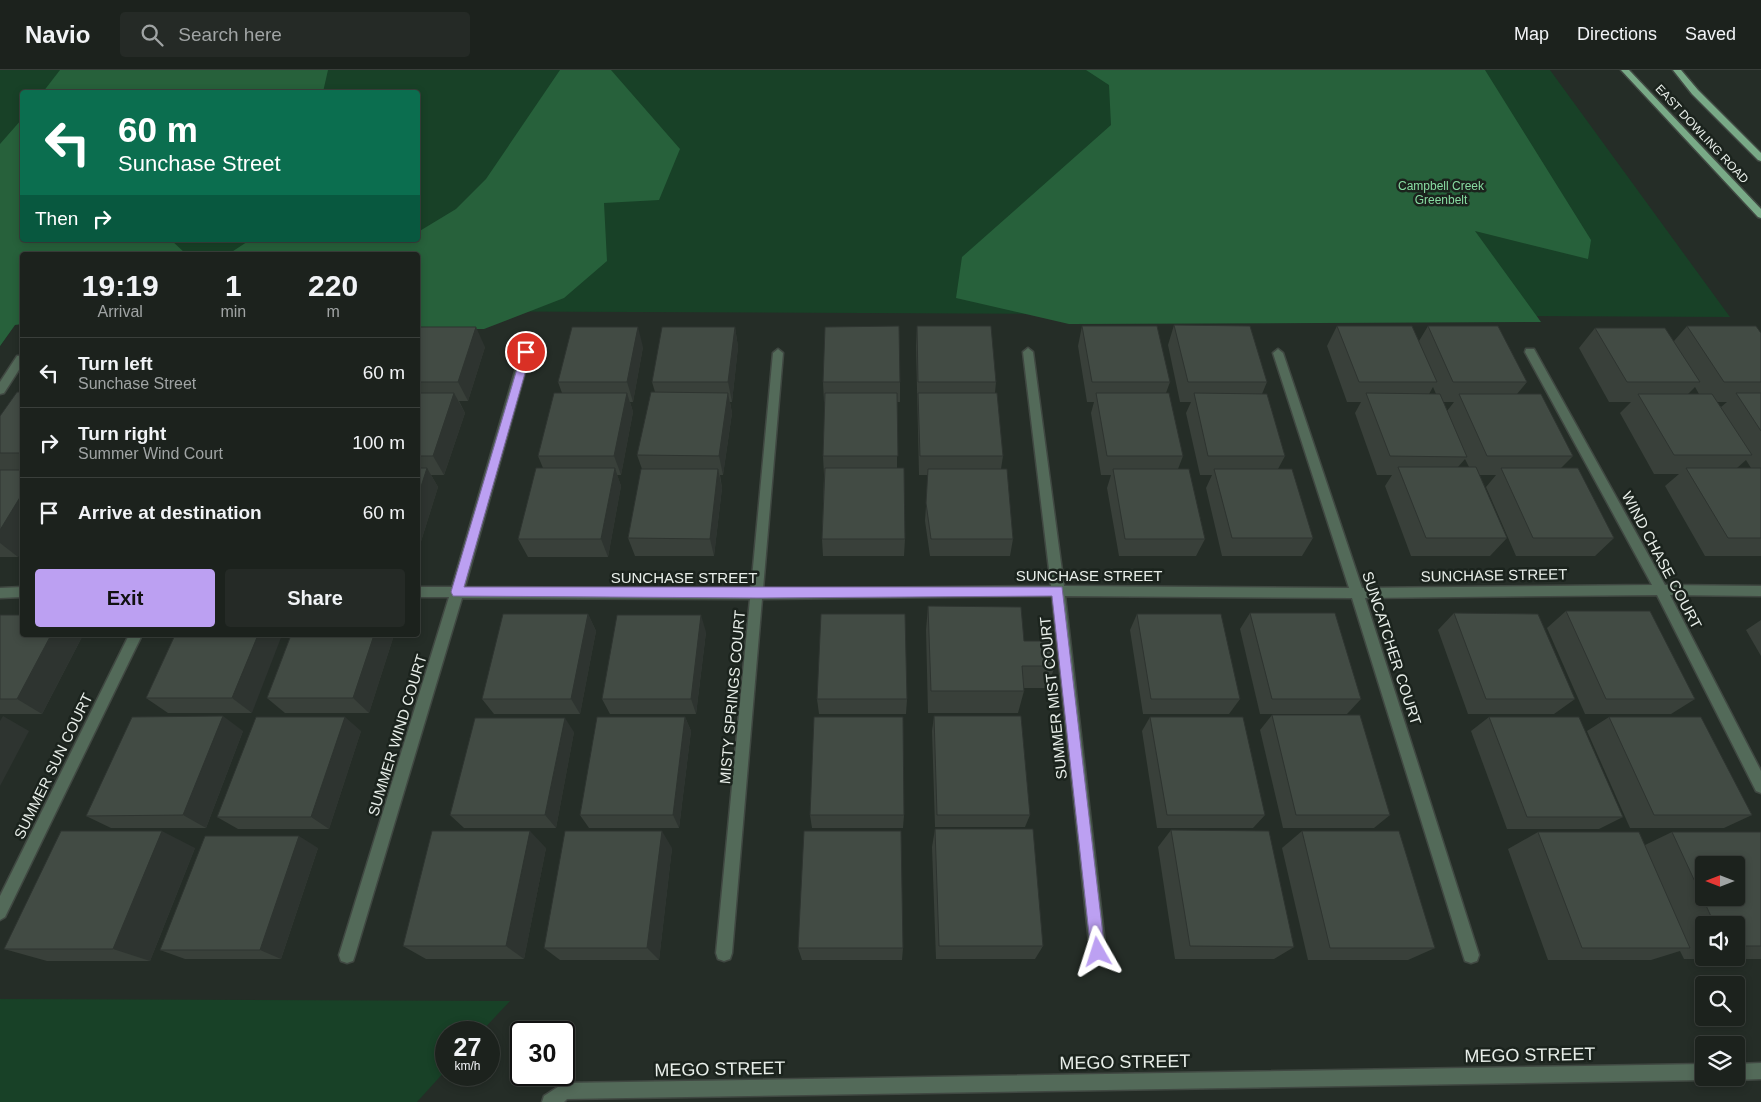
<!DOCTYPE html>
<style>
:root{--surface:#1c221d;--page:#252a26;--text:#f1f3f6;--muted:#a0a4a4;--line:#3a3f3b;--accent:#bca0f2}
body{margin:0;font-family:Arial,sans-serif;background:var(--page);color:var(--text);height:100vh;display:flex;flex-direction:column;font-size:19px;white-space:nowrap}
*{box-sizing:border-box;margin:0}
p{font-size:16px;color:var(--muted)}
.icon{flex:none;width:28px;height:28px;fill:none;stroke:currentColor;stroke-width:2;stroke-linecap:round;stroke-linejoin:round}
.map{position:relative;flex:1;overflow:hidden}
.sheet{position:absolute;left:20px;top:182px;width:400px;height:385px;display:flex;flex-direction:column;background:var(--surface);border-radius:5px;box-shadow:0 2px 8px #0003,0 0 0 1px var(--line)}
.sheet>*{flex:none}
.guide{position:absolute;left:20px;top:20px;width:400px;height:152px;border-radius:5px;box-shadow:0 2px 8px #0003,0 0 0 1px var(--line);background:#0b6e4f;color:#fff;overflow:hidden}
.needle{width:32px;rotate:270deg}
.controls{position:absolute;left:1695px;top:786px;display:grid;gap:10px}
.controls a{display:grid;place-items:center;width:50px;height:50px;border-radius:5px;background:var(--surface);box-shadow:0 2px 8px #0003,0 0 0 1px var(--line);font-size:25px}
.speed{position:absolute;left:435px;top:951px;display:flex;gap:10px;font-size:25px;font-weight:700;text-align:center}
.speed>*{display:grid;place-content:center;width:65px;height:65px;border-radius:50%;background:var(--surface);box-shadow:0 2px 8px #0003,0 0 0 1px var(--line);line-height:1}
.speed small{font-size:12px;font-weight:400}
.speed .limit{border:2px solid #111;border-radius:8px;background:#fff;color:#111}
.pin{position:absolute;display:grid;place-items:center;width:42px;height:42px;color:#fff;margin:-21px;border:2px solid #fff;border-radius:50%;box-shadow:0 1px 5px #0007}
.me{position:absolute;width:55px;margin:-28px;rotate:354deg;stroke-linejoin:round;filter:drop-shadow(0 0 4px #0008)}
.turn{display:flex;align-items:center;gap:18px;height:105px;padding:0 15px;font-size:22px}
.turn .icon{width:65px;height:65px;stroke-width:2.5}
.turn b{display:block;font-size:35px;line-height:42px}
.then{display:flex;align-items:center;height:48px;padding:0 15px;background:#0003;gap:10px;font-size:19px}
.eta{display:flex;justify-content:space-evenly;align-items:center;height:85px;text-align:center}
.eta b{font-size:30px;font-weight:700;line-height:35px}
.cta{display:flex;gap:10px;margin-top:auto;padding:10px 15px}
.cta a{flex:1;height:58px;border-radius:5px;background:var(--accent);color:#111;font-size:20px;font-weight:700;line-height:58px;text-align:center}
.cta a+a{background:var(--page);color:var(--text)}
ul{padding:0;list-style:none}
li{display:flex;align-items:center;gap:15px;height:70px;padding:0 15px;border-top:1px solid var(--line)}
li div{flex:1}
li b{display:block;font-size:19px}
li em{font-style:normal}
header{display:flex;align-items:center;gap:30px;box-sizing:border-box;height:70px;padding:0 25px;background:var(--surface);border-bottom:1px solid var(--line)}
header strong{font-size:24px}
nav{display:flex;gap:28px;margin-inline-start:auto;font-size:18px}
.search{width:350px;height:45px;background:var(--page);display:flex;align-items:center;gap:12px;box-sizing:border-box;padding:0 18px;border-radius:5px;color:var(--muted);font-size:19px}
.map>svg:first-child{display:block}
.green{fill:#184127;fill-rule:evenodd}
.forest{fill:#27613b}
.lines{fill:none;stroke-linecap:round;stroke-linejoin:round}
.minor-casing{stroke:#404842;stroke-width:3}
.major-casing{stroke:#404842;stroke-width:3}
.minor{fill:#536a59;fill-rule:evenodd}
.major{fill:#79aa87;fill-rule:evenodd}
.wall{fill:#39403a;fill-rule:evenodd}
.shaded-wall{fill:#2e3430}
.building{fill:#424b44;stroke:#2e3430;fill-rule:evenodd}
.route{fill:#bca0f2;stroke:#7a689d}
.labels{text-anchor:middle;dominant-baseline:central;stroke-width:5;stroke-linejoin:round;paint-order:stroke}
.far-street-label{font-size:12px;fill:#e8eee9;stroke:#1b231d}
.far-park-label{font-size:12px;fill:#88dca2;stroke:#1b231d}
.street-label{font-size:15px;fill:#e8eee9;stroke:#1b231d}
.near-street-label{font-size:18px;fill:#e8eee9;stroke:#1b231d}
</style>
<header>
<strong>Navio</strong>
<div class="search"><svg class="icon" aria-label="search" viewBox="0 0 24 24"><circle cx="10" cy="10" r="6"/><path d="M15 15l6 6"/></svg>Search here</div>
<nav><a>Map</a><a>Directions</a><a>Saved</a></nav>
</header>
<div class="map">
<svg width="1761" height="1032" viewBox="0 0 1761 1032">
<rect width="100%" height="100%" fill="#252d27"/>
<g class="green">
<path d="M0 0H1550L1730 247 418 241V185H22V245L0 276ZM22 22H418V170H22Z"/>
<path d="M0 929 510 931 481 962H446V1000L417 1032H0Z"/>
</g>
<g class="forest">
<path d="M60 0H328L323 22H43Z"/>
<path d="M560 0H611L680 79 659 130 604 133 607 191 564 228 484 259H418V185H227L250 170H418V162L456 139 486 109Z"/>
<path d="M1086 0H1485L1591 170 1588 189 1475 161 1541 252 1069 254 956 228 962 187 1111 55 1109 15Z"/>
<path d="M22 49V170H171L186 184 22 185V254L15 255 0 276V74Z"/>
</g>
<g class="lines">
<g class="minor-casing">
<g id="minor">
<path d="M526 277 531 281 465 517 751 519 773 283 778 279 783 283 763 519 1051 516 1023 282 1028 278 1033 282 1064 516 1349 518 1273 283 1278 279 1283 283 1362 518 1652 515 1525 282 1526 279H1534L1665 515 1761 516V526L1670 525 1761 701V723L1756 721 1657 525 1365 528 1479 885 1477 891 1471 893 1465 891 1463 885 1352 528 1065 526 1106 882 1104 888 1098 890 1092 888 1090 882 1052 526 762 529 732 883 730 889 724 891 718 889 716 883 750 529 462 528 355 885 353 891 347 893 341 891 339 885 449 527H418V517H452L521 281Z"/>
<path d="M17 286H22V295L4 323 0 324V312Z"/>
<path d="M22 517V527L0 528V518Z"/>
<path d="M129 565H142L5 847 0 850V826Z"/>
<path d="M1761 993V1009L1736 1010 1730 1008H1736V994Z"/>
<path d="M1704 994V1008H1710L1704 1010 567 1029 564 1032H542L544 1026 564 1013Z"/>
</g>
</g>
<g class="major-casing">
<g id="major">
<path d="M1621 0H1629L1761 139V148L1758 147Z"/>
<path d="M1673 0H1681L1698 20 1761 83V91L1758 90 1692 24Z"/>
</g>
</g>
<use href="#minor" class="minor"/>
<use href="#major" class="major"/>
</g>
<g class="wall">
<path d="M1174 255 1267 312 1262 324 1285 386 1278 399 1313 468 1302 486H1222L1206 418 1212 405H1200L1186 343 1191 332H1180L1168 275Z"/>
<path d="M917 256 996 312 995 323 1003 386 1001 399 1013 469 1010 486H930L925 451 928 405H919L916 276Z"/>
<path d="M1082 256 1170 312 1166 323 1183 386 1178 399 1205 469 1196 486H1119L1107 418 1111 405H1101L1091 343 1094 332H1087L1078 276Z"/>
<path d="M1337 256 1419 271 1428 256 1527 312 1517 324 1573 386 1561 398 1614 468 1595 486H1516L1486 417 1496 405H1479L1507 468 1490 486H1411L1385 416 1392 405H1377L1355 343 1361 332H1347L1327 276ZM1433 317 1436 324H1429ZM1443 332H1454L1447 341ZM1465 389 1469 397H1458Z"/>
<path d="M1687 256 1761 263V486H1705L1665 416 1679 404H1654L1620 343 1631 332H1609L1579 278 1595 258 1674 271ZM1695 317 1699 324H1688ZM1717 332H1727L1721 337ZM1746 390 1751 398H1737Z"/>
<path d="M418 257 485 277 468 331H459L465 343 444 405H431L438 417 418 481Z"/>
<path d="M735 257 738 277 732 332H730L732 343 723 405H720L722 418 714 486H635L628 468 642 399 637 385 655 322 652 312Z"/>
<path d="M643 277 633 332H630L633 342 621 405H617L621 416 608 487H528L518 469 543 398 538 386 562 323 558 312Z"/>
<path d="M823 312H900V332H897V398L905 469 904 486H823L822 469 824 405 823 386 825 332H824Z"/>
<path d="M22 322V479L18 487H0V346Z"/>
<path d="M928 536 1024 571 1055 596 1047 618H1024V621L1018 643H928L926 560Z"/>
<path d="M1566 541 1695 629 1671 644H1585L1547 558Z"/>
<path d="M1250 543 1361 629 1347 644H1260L1240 559Z"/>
<path d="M1454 543 1575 629 1554 644H1468L1438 560Z"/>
<path d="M588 544 596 561 580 644H494L482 629Z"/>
<path d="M1137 544 1240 629 1229 644H1143L1130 560Z"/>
<path d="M0 545 22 565H83L42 644H0Z"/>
<path d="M1761 550V586L1746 560Z"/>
<path d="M706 562 696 644H610L602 629Z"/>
<path d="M175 565 252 643H168L146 628Z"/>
<path d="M291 565H394L369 643H285L267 628Z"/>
<path d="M817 629H907L906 644H819Z"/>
<path d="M1272 645 1390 745 1374 758H1283L1260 660Z"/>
<path d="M934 646 1030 745 1025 757H935L932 661Z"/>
<path d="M685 647 691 661 679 758H589L580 745Z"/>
<path d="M1150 647 1265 745 1253 758H1157L1142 661Z"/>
<path d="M1489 647 1623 747 1599 759H1507L1471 661Z"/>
<path d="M1609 647 1752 745 1724 758H1630L1587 661Z"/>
<path d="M243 661 206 758H111L86 746Z"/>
<path d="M361 661 329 759H238L217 747Z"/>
<path d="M574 662 556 758H464L450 745Z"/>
<path d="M810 745H904L903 758H812Z"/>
<path d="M935 759 1043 876 1035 889H936L932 777Z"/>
<path d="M1171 760 1294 877 1274 889H1175L1158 777Z"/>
<path d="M1302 761 1435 878 1408 890H1308L1282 778Z"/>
<path d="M1538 762 1645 775 1672 762H1761V889H1684L1680 881 1651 890H1548L1508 779ZM1704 855H1736V888H1704Z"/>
<path d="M195 778 150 891H47L4 879Z"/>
<path d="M318 778 281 889H185L160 880Z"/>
<path d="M546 778 524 889H426L403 876Z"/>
<path d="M672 778 659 890H560L544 878Z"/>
<path d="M798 878H903L902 890H802Z"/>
</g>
<g class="shaded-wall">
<path d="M476 257 485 277 468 331 458 312Z"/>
<path d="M638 257 643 277 633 332 627 312Z"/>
<path d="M735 257 738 277 732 332 728 312Z"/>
<path d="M454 323 465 343 444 405 433 386Z"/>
<path d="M627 323 633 342 621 405 614 386Z"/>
<path d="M728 323 732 343 723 405 719 386Z"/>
<path d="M427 398 438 417 418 481V426Z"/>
<path d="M615 398 621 416 608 487 601 469Z"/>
<path d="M718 399 722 418 714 486 710 469Z"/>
<path d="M22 424V479L18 487 0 473V460Z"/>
<path d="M588 544 596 561 580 644 571 629Z"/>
<path d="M701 545 706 562 696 644 691 629Z"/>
<path d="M51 565H83L42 644 17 629Z"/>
<path d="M258 565H282L252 643 232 628Z"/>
<path d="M374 565H394L369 643 353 628Z"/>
<path d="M3 646 29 661 0 716V651Z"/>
<path d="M223 646 243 661 206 758 183 745Z"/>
<path d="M345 647 361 661 329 759 311 747Z"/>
<path d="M685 647 691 661 679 758 673 745Z"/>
<path d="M565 648 574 662 556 758 545 745Z"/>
<path d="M162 761 195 778 150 891 113 879Z"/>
<path d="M530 761 546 778 524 889 506 876Z"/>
<path d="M662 761 672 778 659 890 647 878Z"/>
<path d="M299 766 318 778 281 889 260 880Z"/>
</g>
<g class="building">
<path d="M1174 255 1250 256 1267 312H1188Z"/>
<path d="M899 256 900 312H823L825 257Z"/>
<path d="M917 256H991L996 312H918Z"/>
<path d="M1082 256H1157L1170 312H1092Z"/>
<path d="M1337 256H1412L1437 312H1359Z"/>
<path d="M1428 256H1498L1527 312H1453Z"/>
<path d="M1687 256H1756L1761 263V312H1724Z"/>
<path d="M418 257H476L458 312H418Z"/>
<path d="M572 257H638L627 312H558Z"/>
<path d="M662 257H735L728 312H652Z"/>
<path d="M1595 258H1665L1700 312H1627Z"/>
<path d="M17 322H22V383H0V346Z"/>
<path d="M651 322 728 323 719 386 637 385Z"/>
<path d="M418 323H454L433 386H418Z"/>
<path d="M554 323H627L614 386H538Z"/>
<path d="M825 323H897L898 386H823Z"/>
<path d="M918 323H997L1003 386H920Z"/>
<path d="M1096 323H1169L1183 386H1107Z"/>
<path d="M1194 323 1267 324 1285 386H1208Z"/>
<path d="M1366 323 1440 324 1467 387 1390 386Z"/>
<path d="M1736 323H1761V361Z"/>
<path d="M1459 324H1541L1573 386H1487Z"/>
<path d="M1638 324H1712L1752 385H1674Z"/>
<path d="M1398 397H1476L1507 468H1426Z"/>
<path d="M418 398H427L418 426Z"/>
<path d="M536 398H615L601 469H518Z"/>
<path d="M825 398H904L905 469H822Z"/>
<path d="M1501 398H1578L1614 468H1533Z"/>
<path d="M1686 398H1761V468H1728Z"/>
<path d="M641 399H718L710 469 628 468Z"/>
<path d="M928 399H1007L1013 469H931L926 433Z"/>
<path d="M1113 399H1189L1205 469H1125Z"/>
<path d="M1214 399H1292L1313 468H1232Z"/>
<path d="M0 400H22V424L0 460Z"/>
<path d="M928 536 1021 537 1024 571H1052L1055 596H1022L1024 621H931Z"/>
<path d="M1566 541H1650L1695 629H1606Z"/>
<path d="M1250 543H1335L1361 629H1272Z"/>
<path d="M1454 543 1538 544 1575 629H1486Z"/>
<path d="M503 544H588L571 629H482Z"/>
<path d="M821 544H905L907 629H817Z"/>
<path d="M1137 544H1221L1240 629H1151Z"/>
<path d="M0 545H22V565H51L17 629H0Z"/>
<path d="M617 545H701L691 629H602Z"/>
<path d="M175 565H258L232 628H146Z"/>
<path d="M291 565H374L353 628H267Z"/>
<path d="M1272 645H1360L1390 745H1296Z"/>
<path d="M223 646 183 745 86 746 132 647Z"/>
<path d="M934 646H1021L1030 745H937Z"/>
<path d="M256 647H345L311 747H217Z"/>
<path d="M597 647H685L673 745H580Z"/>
<path d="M814 647H903L904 745H810Z"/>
<path d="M1150 647H1243L1265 745H1167Z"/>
<path d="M1489 647H1579L1623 747H1527Z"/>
<path d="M1609 647H1701L1752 745H1654Z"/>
<path d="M475 648H565L545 745H450Z"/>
<path d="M935 759H1033L1043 876H939Z"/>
<path d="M1171 760 1269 761 1294 877 1190 876Z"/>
<path d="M61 761H162L113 879H4Z"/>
<path d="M432 761H530L506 876H403Z"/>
<path d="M565 761H662L647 878H544Z"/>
<path d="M804 761H901L903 878H798Z"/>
<path d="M1302 761H1399L1435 878H1330Z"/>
<path d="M1538 762H1639L1690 878H1582Z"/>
<path d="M1672 762H1761V876H1736V855H1715ZM1704 795H1736V828H1704Z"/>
<path d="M205 766H299L260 880H160Z"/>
</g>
<path class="route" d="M526 278 531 282 464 517H1062L1105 882 1103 887 1098 889 1093 887 1091 882 1052 526 758 528 453 526 451 522 522 282Z"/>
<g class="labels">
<g class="far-street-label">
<text transform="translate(1702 64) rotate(47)">EAST DOWLING ROAD</text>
</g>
<g class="far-park-label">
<text x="1441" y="116">Campbell Creek<tspan x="1441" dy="14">Greenbelt</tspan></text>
</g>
<g class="street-label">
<text transform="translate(1662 490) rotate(62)">WIND CHASE COURT</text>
<text x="1089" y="505">SUNCHASE STREET</text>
<text transform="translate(1494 505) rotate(-1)">SUNCHASE STREET</text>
<text x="684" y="507">SUNCHASE STREET</text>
<text transform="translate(1392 578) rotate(72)">SUNCATCHER COURT</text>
<text transform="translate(732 627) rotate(-85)">MISTY SPRINGS COURT</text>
<text transform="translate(1053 628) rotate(-96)">SUMMER MIST COURT</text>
<text transform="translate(397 665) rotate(-73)">SUMMER WIND COURT</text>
<text transform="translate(53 696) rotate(-64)">SUMMER SUN COURT</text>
</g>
<g class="near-street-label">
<text transform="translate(1530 985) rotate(-1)">MEGO STREET</text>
<text transform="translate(1125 992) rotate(-1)">MEGO STREET</text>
<text transform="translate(720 999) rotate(-1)">MEGO STREET</text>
</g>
</g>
</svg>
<div class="controls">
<a><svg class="needle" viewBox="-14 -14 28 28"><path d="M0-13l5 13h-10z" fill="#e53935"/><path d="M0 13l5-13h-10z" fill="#a0a4a4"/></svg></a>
<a><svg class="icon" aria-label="sound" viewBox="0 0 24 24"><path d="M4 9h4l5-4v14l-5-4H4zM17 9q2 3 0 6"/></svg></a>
<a><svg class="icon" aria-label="search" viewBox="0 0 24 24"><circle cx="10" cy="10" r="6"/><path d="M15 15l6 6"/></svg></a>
<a><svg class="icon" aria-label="layers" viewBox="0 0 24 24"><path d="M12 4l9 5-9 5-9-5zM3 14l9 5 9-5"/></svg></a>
</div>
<div class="speed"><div>27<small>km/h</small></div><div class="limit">30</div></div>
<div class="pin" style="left:526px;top:282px;background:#d93025"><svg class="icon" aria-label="arrive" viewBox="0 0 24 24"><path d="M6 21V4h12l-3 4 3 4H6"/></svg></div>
<svg class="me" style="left:1098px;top:882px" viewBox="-20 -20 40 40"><path d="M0-17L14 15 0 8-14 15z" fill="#bca0f2" stroke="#fff" stroke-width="4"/></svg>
<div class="guide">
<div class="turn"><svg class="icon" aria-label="left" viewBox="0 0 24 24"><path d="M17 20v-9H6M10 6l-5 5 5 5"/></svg><div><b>60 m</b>Sunchase Street</div></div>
<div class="then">Then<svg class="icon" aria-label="right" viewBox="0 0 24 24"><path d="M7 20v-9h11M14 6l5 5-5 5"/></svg></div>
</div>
<section class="sheet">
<div class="eta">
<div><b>19:19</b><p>Arrival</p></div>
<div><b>1</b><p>min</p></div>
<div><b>220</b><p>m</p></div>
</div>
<ul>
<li><svg class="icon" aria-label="left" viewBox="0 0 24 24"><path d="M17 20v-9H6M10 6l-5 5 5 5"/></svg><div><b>Turn left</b><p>Sunchase Street</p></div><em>60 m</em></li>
<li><svg class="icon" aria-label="right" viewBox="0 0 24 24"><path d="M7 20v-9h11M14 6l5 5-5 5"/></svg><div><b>Turn right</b><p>Summer Wind Court</p></div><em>100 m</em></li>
<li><svg class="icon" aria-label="arrive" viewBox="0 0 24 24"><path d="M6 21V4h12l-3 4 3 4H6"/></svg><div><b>Arrive at destination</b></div><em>60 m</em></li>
</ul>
<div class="cta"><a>Exit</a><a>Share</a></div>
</section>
</div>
